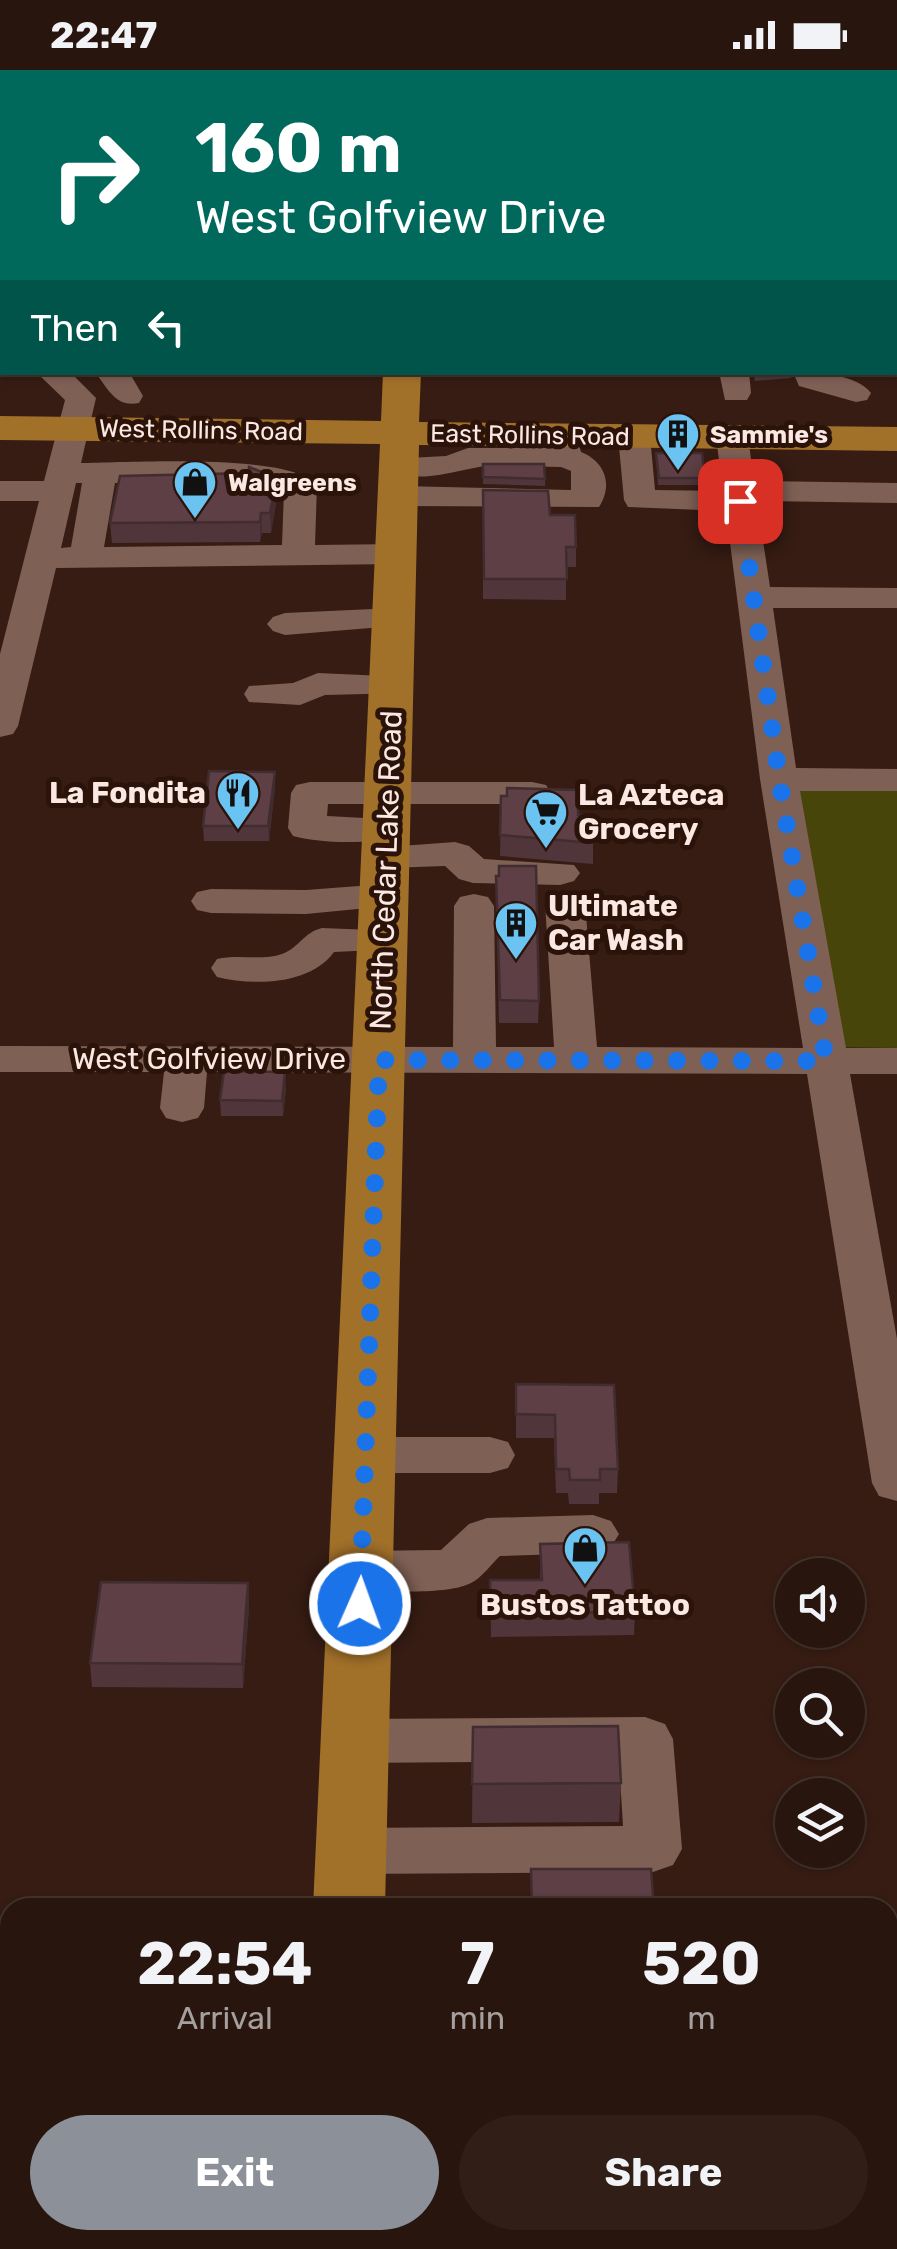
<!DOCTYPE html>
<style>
:root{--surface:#28150e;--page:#301e17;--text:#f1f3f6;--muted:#a59f9e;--line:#44342e;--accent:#8c9099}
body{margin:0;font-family:Rubik,sans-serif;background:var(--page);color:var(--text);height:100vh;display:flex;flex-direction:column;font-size:38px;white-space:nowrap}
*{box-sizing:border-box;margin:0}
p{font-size:32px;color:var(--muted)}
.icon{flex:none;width:55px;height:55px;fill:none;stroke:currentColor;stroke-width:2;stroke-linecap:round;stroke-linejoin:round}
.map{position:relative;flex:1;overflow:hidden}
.side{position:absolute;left:0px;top:1828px;width:898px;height:352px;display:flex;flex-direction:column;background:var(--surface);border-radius:30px 30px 0 0;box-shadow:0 2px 8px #0004,0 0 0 2px var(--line)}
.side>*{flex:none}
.hud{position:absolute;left:0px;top:0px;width:898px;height:305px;box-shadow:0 2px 8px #0004,0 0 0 2px var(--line);background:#00695c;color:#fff;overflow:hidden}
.buttons{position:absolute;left:775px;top:1488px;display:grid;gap:20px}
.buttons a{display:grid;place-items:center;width:90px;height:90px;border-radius:50%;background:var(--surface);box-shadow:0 2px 8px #0004,0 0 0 2px var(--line);font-size:50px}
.pin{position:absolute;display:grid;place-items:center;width:85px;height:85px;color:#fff;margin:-42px;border-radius:20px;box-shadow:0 5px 15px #0006}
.me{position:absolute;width:110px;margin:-55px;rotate:2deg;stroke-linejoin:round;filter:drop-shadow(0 0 8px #0008)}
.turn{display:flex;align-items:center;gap:35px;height:210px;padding:0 30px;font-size:45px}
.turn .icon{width:130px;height:130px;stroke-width:2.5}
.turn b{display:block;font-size:70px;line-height:85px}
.then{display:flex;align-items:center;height:95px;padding:0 30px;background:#0003;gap:20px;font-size:38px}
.eta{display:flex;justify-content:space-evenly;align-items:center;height:170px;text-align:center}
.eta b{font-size:60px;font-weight:700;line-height:70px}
.button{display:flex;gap:20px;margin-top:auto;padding:20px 30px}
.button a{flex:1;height:115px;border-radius:60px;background:var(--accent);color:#fff;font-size:40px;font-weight:700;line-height:115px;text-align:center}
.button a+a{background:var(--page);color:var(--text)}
.status{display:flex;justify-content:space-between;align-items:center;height:70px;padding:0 50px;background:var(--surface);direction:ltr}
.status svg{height:28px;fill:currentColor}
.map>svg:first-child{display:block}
.green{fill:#48450b}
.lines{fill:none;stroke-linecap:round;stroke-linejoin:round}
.minor{fill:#7f6055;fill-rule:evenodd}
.major{fill:#a27129;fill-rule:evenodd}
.wall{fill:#50363b}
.shaded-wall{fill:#412c30}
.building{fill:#5d3f45;stroke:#412c30;stroke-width:2.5}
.route{stroke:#1a73e8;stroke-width:18;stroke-dasharray:0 32.4}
.labels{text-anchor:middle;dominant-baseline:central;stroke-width:10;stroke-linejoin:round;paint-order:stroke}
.far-street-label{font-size:25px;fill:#fbe8e2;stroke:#2b130a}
.far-poi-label{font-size:25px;font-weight:bold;fill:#fbe8e2;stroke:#2b130a;text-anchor:start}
.poi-label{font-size:30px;font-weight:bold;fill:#fbe8e2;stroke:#2b130a;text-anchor:start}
.street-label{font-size:30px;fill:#fbe8e2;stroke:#2b130a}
</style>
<div class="status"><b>22:47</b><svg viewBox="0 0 49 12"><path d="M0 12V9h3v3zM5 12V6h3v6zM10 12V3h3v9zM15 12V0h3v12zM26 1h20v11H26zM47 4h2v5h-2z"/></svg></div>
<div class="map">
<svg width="897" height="2179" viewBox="0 0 897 2179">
<rect width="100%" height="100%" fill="#361c13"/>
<path class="green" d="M780 714 897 715V978L824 977Z"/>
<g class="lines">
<g class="minor">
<rect x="705" y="0" width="24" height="2"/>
<path d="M2 5V21L0 22V6Z"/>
<path d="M2 180V198L0 199V181Z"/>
<path d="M36 302H70L96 328 81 393C126 393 293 382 317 416L315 475 398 474 410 477 415 484 410 491 398 494 56 498 18 656 13 664 0 667V584L39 431H0V411H44L65 330ZM76 413H82L71 477 61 478ZM115 413H262L284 421 282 475 104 477Z"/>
<path d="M95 302H129L143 326 139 333C116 338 108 319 95 302Z"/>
<path d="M719 302H749L751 323 747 330H725Z"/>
<path d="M793 302C815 302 857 304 871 323L867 330 856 332 799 316Z"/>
<path d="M563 356 574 358 581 382C604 391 614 414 599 437L400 436 388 433 384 426 388 419 400 416 571 420V401L561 397C534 397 501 392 474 398 444 404 422 411 390 403L385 396 390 389 446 386 468 378H548L547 365 552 358Z"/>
<path d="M634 357 645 359 650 366 655 420 723 421 716 367 721 360H743L748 367 754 411 897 413V433L757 431 770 517 897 518V538H773L796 698 897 699V721H800L846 978H897V1004H850L897 1269V1431L879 1426 872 1413 807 1004 207 1002 204 1038 198 1048 182 1052 166 1048 160 1038 164 1002H0V976L453 977 454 836 460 827 474 824 488 827 494 836 496 977H554L545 833 551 824 565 821 579 824 585 833 597 977 803 978 760 709 726 441 628 437 624 430 618 366 623 359Z"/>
<path d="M395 538 407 541 412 548 407 555 285 565 273 561 267 554 273 547 285 543Z"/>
<path d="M318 603 406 607 411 615 406 623 325 625 300 635 249 632 244 624 249 616 293 613Z"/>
<path d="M310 712H532L546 715 551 723 546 731 532 734H328L327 746 402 750 407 758 402 766C370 774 325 774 293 766L288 758 291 723 296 715Z"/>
<path d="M455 772 469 776 484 789 574 795 580 803 574 811 560 815 473 813 459 809 445 796 387 798 373 794 367 786 373 778Z"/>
<path d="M385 814 399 817 405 826 399 835 306 844 211 843 197 840 191 831 197 822 211 819 306 820Z"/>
<path d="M322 858 398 861 404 870 398 879 334 882C310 915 254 916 217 907L211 898 217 889C238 884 262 891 282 884 299 878 304 862 322 858Z"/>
<path d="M365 1367H490L508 1372 515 1385 508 1398 490 1403H365L347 1398 340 1385 347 1372Z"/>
<path d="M593 1445 611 1451 619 1464 611 1477 593 1483 500 1486C491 1494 482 1508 471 1513 447 1526 368 1522 342 1514L335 1500 342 1486 361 1481 441 1480 469 1454 487 1448Z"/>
<path d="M645 1647 665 1654 673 1669 682 1779 673 1795 653 1802 351 1804 331 1798 322 1781 331 1764 351 1758 623 1756 619 1691 355 1693 335 1686 327 1671 335 1656 355 1649Z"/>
<rect x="0" y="2053" width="10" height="56"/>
<rect x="888" y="2056" width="9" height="56"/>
<path d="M595 2170H659L661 2179H595Z"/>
</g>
<g class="major">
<path d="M39 0H72L73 2H41Z"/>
<path d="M383 302H421L419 352 897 357V381L419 375 385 1838H313L380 374 0 370V346L381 351Z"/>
<rect x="297" y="2170" width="80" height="9"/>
</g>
</g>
<g class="wall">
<rect x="895" y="223" width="2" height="53"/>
<path d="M753 302H792L791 308 755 311Z"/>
<path d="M656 383 705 408V415H658Z"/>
<path d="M483 394 545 409V416L483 414Z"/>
<path d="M483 420 550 445 576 477V497H566V530L483 529Z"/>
<path d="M277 428 271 463H262L260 472 112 473 110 453Z"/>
<path d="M275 717 269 771H204L203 756Z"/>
<path d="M501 726 578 745 593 773V794L500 786Z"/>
<path d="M496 806H499L539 931 538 953H499Z"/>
<path d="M286 1018 283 1046H221L220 1030Z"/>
<path d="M516 1314 614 1315 618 1399 617 1423H599V1434H569L568 1423H556L554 1368H516Z"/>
<path d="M540 1474 635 1542 634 1565 491 1567 490 1510H540Z"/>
<path d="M248 1513 249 1537 243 1618 92 1617 90 1593Z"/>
<path d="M473 1657 621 1713 619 1752 472 1753Z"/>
</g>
<g class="shaded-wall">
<rect x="0" y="156" width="2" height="18"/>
<path d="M277 408V428L271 463 270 443Z"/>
<path d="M261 443 262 463 260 472V452Z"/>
<path d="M275 702V717L269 771 268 756Z"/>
<path d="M285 1002 286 1018 283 1046 282 1031Z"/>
<path d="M248 1513 249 1537 243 1618 242 1594Z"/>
</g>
<g class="building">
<path d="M645 0H679L680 2H645Z"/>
<path d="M756 0H897V139L895 138V2H756Z"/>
<path d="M2 115V156H0V117Z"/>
<rect x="895" y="223" width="2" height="34"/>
<path d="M656 383H702L705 408H659Z"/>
<path d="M483 394H544L545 409 483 407Z"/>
<path d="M249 397 277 408 270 443H261L260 452 110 453 120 406 249 403Z"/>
<path d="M483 420 548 421 550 445H575L576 477H566L567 509H484Z"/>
<path d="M209 701 275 702 268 756H203Z"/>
<path d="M507 718 578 720V745H593V773L500 765 501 726H507Z"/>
<path d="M499 796H536L539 931 500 930 496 806H499Z"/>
<path d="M224 1001 285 1002 282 1031 220 1030Z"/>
<path d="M516 1314 614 1315 618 1399H600V1410H570L569 1399H556L555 1345 516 1344Z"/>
<path d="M629 1472 635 1542 491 1543 490 1510H542L540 1474Z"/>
<path d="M101 1512 248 1513 242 1594 90 1593Z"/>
<path d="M618 1656 621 1713 472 1714 473 1657Z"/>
<path d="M531 1799H651L654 1838H532Z"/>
</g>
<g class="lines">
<path class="route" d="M360 1534 379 990 826 991 780 714 740 431"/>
</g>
<defs>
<g id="building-pin" transform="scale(2.25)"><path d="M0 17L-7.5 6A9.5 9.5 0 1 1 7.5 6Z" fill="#6ac3f1" stroke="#2b130a"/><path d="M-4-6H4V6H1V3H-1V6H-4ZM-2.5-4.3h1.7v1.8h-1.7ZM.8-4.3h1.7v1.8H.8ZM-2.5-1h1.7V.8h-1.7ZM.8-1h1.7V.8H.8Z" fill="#111"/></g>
<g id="shop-pin" transform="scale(2.25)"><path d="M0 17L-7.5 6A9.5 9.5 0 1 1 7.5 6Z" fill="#6ac3f1" stroke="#2b130a"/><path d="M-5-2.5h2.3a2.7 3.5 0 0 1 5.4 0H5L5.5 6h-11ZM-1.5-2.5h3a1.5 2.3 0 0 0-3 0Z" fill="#111"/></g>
<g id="restaurant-pin" transform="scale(2.25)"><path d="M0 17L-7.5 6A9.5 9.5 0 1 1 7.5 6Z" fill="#6ac3f1" stroke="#2b130a"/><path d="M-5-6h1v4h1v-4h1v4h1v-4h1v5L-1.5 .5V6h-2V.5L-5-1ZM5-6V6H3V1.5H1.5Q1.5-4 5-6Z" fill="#111"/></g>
<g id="supermarket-pin" transform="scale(2.25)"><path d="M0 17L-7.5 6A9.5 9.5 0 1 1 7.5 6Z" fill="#6ac3f1" stroke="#2b130a"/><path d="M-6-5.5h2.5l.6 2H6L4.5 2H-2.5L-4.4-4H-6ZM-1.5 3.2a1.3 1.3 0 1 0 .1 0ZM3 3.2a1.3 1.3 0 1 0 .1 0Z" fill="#111"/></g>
</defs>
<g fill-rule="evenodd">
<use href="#building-pin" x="678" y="364"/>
<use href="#shop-pin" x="195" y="412"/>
<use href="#restaurant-pin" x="238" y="723"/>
<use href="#supermarket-pin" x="546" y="742"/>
<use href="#building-pin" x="516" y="853"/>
<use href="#shop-pin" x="585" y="1478"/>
</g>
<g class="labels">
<g class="far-street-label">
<text transform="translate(201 360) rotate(1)">West Rollins Road</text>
<text transform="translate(530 365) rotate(1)">East Rollins Road</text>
</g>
<g class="far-poi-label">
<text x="710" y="364">Sammie's</text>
<text x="228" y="412">Walgreens</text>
</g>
<g class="poi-label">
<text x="206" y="723" text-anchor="end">La Fondita</text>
<text x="578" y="725">La Azteca<tspan x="578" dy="34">Grocery</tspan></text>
<text x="548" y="836">Ultimate<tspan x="548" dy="34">Car Wash</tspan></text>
<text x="585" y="1535" text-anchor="middle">Bustos Tattoo</text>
</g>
<g class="street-label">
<text transform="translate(386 800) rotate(-88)">North Cedar Lake Road</text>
<text x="209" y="989">West Golfview Drive</text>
</g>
</g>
</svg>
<div class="buttons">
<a><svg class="icon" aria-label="sound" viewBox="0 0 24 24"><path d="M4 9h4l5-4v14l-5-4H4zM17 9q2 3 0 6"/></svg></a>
<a><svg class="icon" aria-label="search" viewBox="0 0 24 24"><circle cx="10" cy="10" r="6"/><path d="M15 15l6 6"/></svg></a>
<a><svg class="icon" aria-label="layers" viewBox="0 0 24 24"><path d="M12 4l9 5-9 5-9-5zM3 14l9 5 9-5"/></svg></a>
</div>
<div class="pin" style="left:740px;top:431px;background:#d93025"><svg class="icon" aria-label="arrive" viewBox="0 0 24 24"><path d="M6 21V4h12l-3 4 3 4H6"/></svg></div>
<svg class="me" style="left:360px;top:1534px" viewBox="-20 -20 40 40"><circle r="17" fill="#1a73e8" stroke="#fff" stroke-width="3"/><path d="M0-11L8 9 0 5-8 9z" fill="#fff"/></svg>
<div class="hud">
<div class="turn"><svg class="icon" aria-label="right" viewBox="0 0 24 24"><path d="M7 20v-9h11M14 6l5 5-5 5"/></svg><div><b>160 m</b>West Golfview Drive</div></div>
<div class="then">Then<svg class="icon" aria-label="left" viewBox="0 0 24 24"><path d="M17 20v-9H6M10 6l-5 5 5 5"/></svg></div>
</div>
<section class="side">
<div class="eta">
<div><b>22:54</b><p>Arrival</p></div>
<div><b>7</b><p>min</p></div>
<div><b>520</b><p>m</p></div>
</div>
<div class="button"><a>Exit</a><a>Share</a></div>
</section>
</div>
